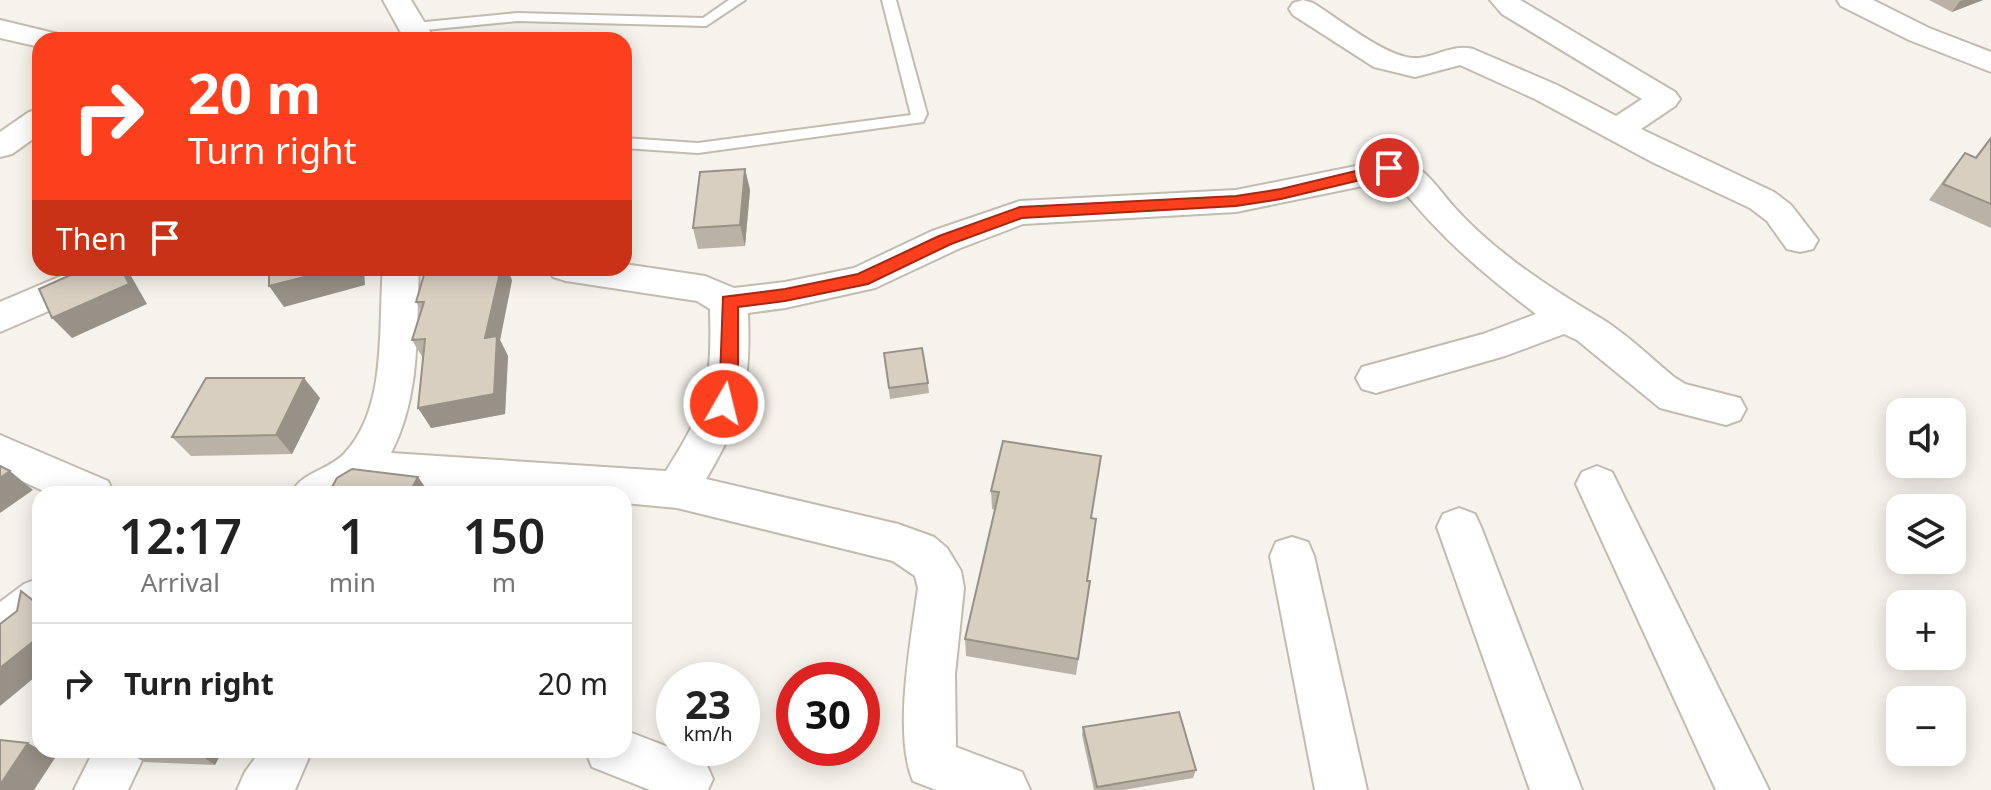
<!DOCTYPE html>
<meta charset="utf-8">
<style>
:root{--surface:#fff;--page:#f6f6f6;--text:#222;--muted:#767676;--line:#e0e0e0}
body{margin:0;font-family:"Noto Sans",sans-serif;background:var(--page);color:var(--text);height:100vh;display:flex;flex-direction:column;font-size:30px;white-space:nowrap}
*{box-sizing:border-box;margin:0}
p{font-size:26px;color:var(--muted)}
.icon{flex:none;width:44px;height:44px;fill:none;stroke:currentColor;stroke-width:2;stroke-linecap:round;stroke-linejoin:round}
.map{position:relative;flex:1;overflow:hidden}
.drawer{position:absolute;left:32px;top:486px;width:600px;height:272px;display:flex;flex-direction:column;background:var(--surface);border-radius:24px;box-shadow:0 4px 20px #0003}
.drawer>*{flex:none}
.hud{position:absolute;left:32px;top:32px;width:600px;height:244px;border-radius:24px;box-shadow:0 4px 20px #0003;background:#fc3f1d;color:#fff;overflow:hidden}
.buttons{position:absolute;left:1886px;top:398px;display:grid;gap:16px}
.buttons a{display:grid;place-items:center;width:80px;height:80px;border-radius:16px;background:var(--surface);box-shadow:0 4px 20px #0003;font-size:40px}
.speed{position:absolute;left:656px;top:662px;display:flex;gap:16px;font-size:40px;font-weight:700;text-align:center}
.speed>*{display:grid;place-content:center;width:104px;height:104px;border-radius:50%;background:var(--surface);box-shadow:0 4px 20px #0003;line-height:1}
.speed small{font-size:20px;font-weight:400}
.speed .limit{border:12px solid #d22;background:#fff;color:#111}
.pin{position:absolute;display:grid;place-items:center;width:68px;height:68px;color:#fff;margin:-34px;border:4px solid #fff;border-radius:50%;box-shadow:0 2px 8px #0007}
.me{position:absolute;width:88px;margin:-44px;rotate:8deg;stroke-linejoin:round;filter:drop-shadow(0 0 6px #0008)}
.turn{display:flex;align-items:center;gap:28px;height:168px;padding:0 24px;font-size:36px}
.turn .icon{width:104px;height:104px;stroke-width:2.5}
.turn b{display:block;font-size:56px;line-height:68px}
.then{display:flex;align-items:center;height:76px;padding:0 24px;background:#0003;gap:16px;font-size:30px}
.eta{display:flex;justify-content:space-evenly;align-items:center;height:136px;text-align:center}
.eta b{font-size:48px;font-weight:600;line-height:56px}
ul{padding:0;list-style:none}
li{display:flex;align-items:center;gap:24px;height:120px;padding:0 24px;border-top:2px solid var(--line)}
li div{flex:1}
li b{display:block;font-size:30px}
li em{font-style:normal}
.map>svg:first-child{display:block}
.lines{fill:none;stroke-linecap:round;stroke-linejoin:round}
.service-casing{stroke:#c2bbae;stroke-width:4}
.minor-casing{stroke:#c2bbae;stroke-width:4}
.service{fill:#fff;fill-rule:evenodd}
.minor{fill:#fff;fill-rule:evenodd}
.wall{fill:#bab2a6}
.shaded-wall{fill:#979187}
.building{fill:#d8cfc1;stroke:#979187;stroke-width:2}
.route{fill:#fc3f1d;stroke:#a42913;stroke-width:2}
</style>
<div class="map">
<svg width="1991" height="790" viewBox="0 0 1991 790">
<rect width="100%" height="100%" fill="#f6f3ec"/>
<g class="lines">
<g class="service-casing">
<g id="service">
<path d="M729 0H745L706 26 517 21 415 31 408 27 415 23 517 13 703 18Z"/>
<path d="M882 0H896L927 114 923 122 698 153 624 148V138L698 143 911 115Z"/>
</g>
</g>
<g class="minor-casing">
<g id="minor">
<path d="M383 0H411L435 40H405Z"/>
<path d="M1303 0 1313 3C1339 19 1383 55 1412 58 1432 60 1451 43 1473 49L1557 85 1616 116 1642 99 1502 14 1490 0H1520L1675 92 1680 99 1675 106 1641 129 1774 192 1791 205 1818 240 1813 249 1800 252 1787 249 1767 221 1750 208 1652 162 1535 99 1460 65 1415 77 1374 67 1293 15 1289 9 1293 3Z"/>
<path d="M1837 0H1873L1929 28 1991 52V72L1909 40 1841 6Z"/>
<path d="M0 20 58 34 63 40H40V47L0 38Z"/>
<path d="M40 109V134L12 154 0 157V132L29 112Z"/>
<path d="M1396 158C1427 167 1435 186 1455 208 1496 253 1551 289 1602 319 1628 335 1651 358 1674 377L1685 384 1740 398 1746 409 1740 420 1726 425 1660 408 1577 340 1564 334 1505 356 1376 393 1362 389 1356 378 1362 367 1483 334 1536 314C1480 271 1441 238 1397 183L1392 180 1236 212 1023 224 958 249 875 288 785 308 748 313C751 385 743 417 706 479L898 524 934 537 947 548 961 571 964 588 955 674 956 747 1022 772 1030 790H936L913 781C893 734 911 640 918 588L915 576 893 561 677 508 624 503V494L435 493 366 485 351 494H291C301 472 327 471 344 454 388 408 378 326 383 268H419C416 332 421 395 391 453L666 471C707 406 712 386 710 309L697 301 566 281 553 277 548 268H624V264L705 276 734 288 785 282 854 268 932 231 1020 201 1236 190Z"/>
<path d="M80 268H132L127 277 0 332V302Z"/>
<path d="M0 435 108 481 114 494H50L0 471Z"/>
<path d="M1597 466 1612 472 1769 790H1716L1576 484 1582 472Z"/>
<path d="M1459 508 1475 514 1481 527 1582 790H1530L1437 527 1443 514Z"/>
<path d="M1292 537 1308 542 1314 556 1367 790H1315L1270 556 1276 542Z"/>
<path d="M40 578V626L17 644 0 650V602L24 584Z"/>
<path d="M624 730 705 761 713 779 708 790H650L592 767 585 750H624Z"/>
<path d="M94 750H147L128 790H74Z"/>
<path d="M261 750H312L295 790H237L245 772Z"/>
</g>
</g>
<use href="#service" class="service"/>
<use href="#minor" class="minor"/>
</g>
<g class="wall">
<path d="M1929 0H1983L1952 12Z"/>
<path d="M1991 137V228L1929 200 1951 170 1965 153 1975 157Z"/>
<path d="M745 169 750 190 745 246 698 249 693 228Z"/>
<path d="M512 280 500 340 508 356 505 414 431 428 423 358 412 340 421 311 416 302Z"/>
<path d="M884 353 928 383 929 393 890 399Z"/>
<path d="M320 398 292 454 191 456 172 437Z"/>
<path d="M1003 441 1092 518 1087 581H1090L1076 675 966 656 965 639 995 510 992 509 991 491Z"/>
<path d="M1083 727 1196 770 1193 778 1123 790H1094L1082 735Z"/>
<path d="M124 750H223L215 765 144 762Z"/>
</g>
<g class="shaded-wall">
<path d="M1964 0H1983L1952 12 1960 1Z"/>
<path d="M745 169 750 190 745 246 740 225Z"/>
<path d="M121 268H124L131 276 147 304 72 338 52 318Z"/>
<path d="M340 268H364L365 285 284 307 269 286Z"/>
<path d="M501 268H507L512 280 500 340 508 356 505 414 431 428 418 408 485 338Z"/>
<path d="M304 378 320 398 292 454 276 435Z"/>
<path d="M10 471 33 490 0 513V478Z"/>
<path d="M418 477 430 494H409Z"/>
<path d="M40 636V673L0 706V668Z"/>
<path d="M28 743 55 758 34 790H0V785Z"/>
<path d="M193 750H223L215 765Z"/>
</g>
<g class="building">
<path d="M1991 138V204L1943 184 1965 153 1976 158Z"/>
<path d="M745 169 740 225 693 228 700 172Z"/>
<path d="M86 268H121L129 284 52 318 39 289Z"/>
<path d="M269 268H340L269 286Z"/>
<path d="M426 268H501L485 338 497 336 494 394 418 408 425 339 412 340 424 302H416Z"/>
<path d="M922 348 928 383 889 388 884 353Z"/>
<path d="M206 378H304L276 435 172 437Z"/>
<path d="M1003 441 1101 456 1091 518 1096 519 1087 581H1090L1078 659 965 639 999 492 991 491Z"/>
<path d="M0 466 10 471 0 478Z"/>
<path d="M352 469 418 477 409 494H328L337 478Z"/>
<path d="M495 487 566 494H491Z"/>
<path d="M21 591 40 606V636L0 668V624L17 611Z"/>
<path d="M1179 712 1196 770 1097 787 1083 727Z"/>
<path d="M0 740 28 743 0 785Z"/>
</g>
<path class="route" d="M1389 163 1394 165V172L1281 199 1236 206 1022 218 951 244 868 284 785 301 738 307V378L733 404 724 411 714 404 720 378 723 297 785 289 858 274 939 236 1020 207 1236 196 1281 189Z"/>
</svg>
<div class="buttons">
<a><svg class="icon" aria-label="sound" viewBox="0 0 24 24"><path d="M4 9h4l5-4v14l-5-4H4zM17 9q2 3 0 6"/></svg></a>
<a><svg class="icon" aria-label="layers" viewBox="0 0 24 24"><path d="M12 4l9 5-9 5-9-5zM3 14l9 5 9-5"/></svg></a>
<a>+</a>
<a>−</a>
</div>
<div class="speed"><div>23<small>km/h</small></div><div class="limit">30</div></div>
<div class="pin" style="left:1389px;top:168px;background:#d93025"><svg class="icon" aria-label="arrive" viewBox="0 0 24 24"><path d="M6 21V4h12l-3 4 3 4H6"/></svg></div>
<svg class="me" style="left:724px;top:404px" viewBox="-20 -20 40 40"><circle r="17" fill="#fc3f1d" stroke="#fff" stroke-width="3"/><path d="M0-11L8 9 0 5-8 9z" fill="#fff"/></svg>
<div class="hud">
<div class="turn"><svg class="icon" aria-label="right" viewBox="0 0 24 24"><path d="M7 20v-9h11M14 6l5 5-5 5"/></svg><div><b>20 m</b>Turn right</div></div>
<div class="then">Then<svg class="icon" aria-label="arrive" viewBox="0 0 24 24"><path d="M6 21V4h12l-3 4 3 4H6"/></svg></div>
</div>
<section class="drawer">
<div class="eta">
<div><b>12:17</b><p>Arrival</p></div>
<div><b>1</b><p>min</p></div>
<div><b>150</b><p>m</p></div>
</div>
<ul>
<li><svg class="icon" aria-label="right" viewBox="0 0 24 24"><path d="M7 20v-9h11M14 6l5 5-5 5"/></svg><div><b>Turn right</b></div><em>20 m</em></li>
</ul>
</section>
</div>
